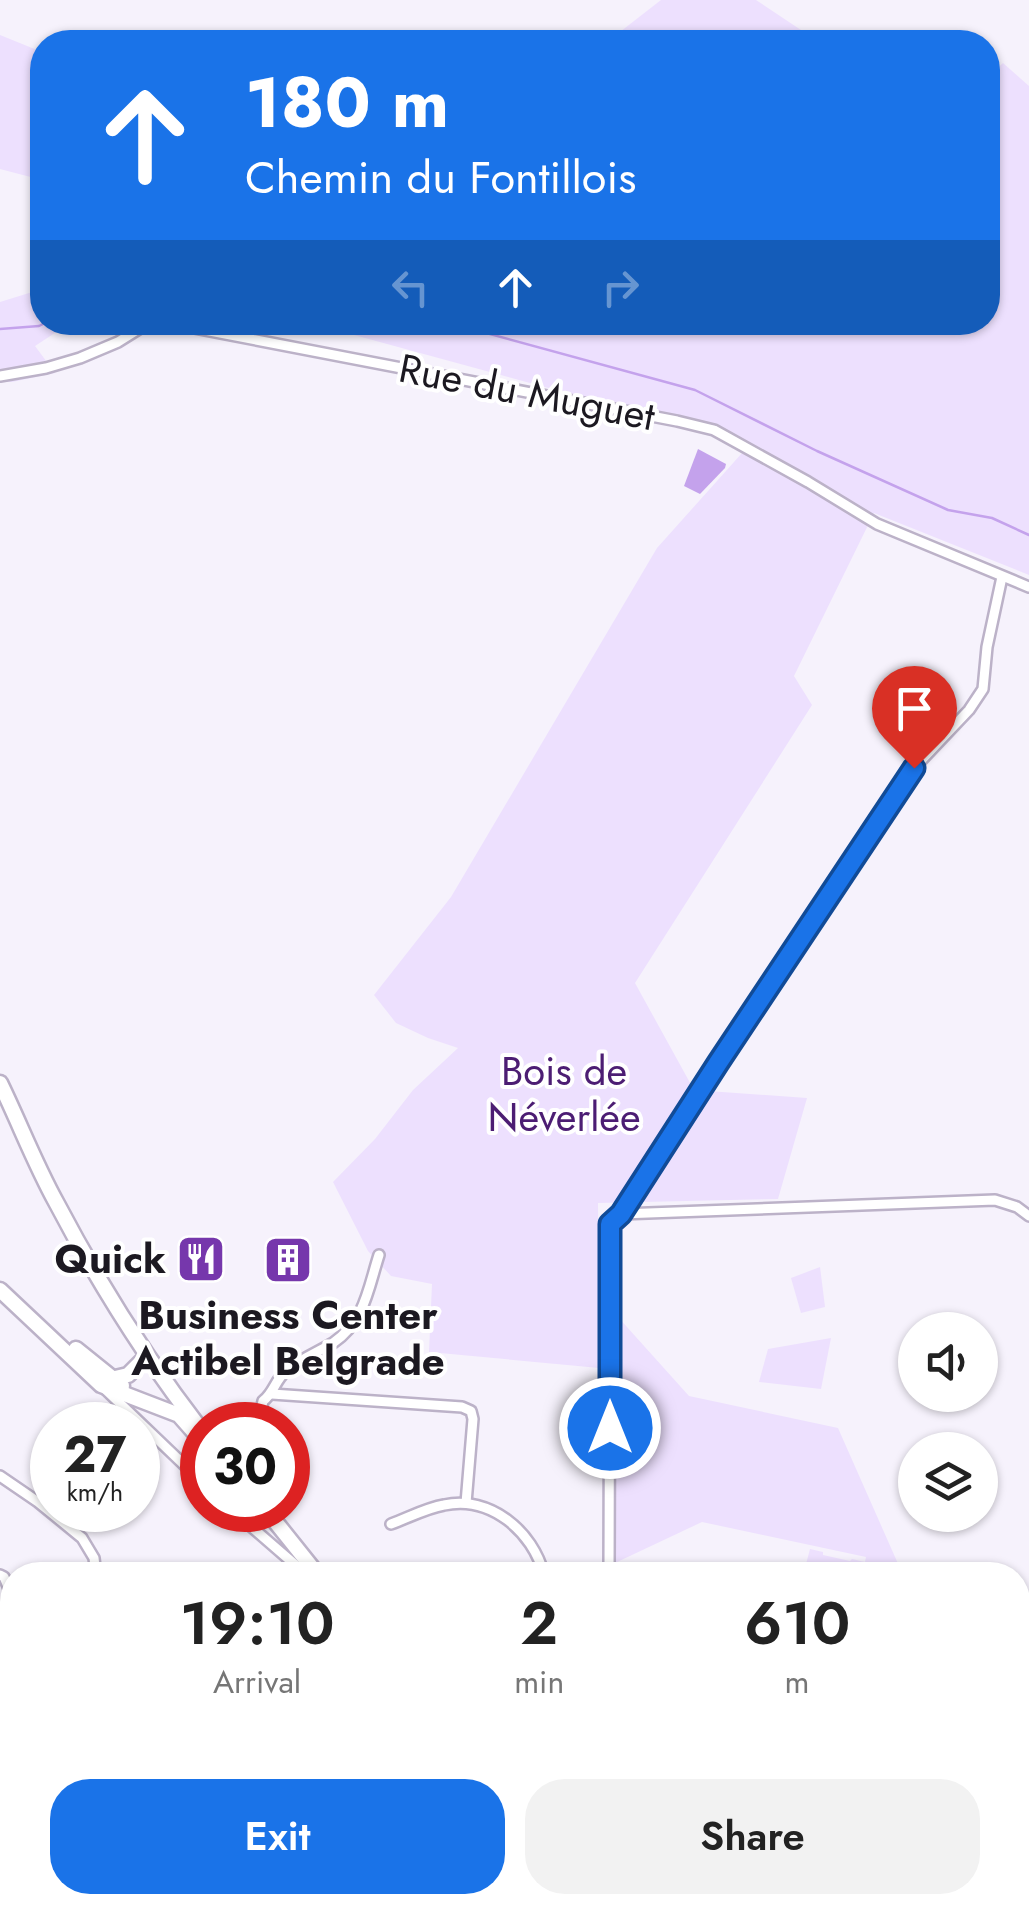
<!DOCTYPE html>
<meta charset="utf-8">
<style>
:root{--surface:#fff;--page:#f2f2f2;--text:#222;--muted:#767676;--accent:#1a73e8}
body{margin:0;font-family:Jost,sans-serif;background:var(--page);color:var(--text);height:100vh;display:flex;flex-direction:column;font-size:38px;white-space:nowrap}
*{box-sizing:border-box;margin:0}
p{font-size:32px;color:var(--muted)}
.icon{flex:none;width:55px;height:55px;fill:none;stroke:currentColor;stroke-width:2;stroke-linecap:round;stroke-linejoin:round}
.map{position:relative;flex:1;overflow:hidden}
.sheet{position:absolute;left:0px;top:1562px;width:1030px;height:352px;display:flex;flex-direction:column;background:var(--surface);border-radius:40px 40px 0 0;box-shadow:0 2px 8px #0004}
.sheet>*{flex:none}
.banner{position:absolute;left:30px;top:30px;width:970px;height:305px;border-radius:40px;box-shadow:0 2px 8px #0004;background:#1a73e8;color:#fff;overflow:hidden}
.fabs{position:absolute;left:898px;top:1312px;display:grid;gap:20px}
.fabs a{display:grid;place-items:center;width:100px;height:100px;border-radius:50%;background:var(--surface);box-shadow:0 2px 8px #0004;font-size:50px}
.speed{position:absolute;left:30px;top:1402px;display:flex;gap:20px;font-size:50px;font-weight:700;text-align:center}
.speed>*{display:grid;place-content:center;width:130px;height:130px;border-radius:50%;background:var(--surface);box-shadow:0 2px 8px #0004;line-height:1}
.speed small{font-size:25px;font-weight:400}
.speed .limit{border:15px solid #d22;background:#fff;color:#111}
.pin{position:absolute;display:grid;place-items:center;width:85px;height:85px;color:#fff;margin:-102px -42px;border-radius:50% 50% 50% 0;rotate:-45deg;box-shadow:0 0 10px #0007}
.pin .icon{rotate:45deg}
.me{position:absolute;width:110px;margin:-55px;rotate:0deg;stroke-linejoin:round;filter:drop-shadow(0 0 8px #0008)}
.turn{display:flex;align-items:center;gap:35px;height:210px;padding:0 50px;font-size:45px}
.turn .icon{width:130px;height:130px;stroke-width:2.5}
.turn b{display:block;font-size:70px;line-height:85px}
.lanes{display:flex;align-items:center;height:95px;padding:0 50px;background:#0003;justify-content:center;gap:50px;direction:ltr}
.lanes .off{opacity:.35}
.eta{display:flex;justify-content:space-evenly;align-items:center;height:170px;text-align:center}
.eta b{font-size:60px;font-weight:600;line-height:70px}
.button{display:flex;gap:20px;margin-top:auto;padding:20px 50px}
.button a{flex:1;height:115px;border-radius:40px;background:var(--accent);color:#fff;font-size:40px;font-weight:600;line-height:115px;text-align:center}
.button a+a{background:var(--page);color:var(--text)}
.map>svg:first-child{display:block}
.green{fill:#ede0fe}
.water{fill:#c4a2ec}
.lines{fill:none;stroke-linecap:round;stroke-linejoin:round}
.stream{stroke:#c4a2ec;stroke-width:2.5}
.street-casing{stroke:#bcb2c8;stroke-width:14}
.secondary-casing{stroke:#bcb2c8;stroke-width:18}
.primary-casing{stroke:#bcb2c8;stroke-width:19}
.street{stroke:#fff;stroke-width:9}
.secondary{stroke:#fff;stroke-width:12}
.primary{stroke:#fff;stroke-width:14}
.route-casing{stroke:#114b97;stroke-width:25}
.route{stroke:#1a73e8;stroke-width:18}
.labels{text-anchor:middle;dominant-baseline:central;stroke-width:8;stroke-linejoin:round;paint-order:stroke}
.street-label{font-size:40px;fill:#1c1921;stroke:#fff}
.park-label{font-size:40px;fill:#4c1d73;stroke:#fff}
.poi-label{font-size:40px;font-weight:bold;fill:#1c1921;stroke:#fff;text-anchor:end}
</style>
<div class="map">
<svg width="1029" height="1914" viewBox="0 0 1029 1914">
<rect width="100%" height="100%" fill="#f6f2fc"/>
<g class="green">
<path d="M661 0H756L819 42H607Z"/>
<path d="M0 35 42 52V180L0 169Z"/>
<path d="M1003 63 1029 86V575L874 513 794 676 812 705 635 983 694 1090 807 1098 778 1199 598 1203 599 1368 429 1352 432 1284 391 1276 368 1251 333 1182 375 1139 413 1090 458 1048 428 1038 396 1023 374 995 451 897 657 548 751 443 310 323 988 322V77Z"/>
<path d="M42 289V322L70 323 35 346 55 373 12 382H0V302Z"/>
<path d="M820 1267 825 1307 801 1313 791 1278Z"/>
<path d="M618 1317 689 1396 838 1428 903 1575H842L805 1568 810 1549 823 1552V1555L850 1561 852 1559 865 1562 866 1557 702 1522 615 1563Z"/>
<path d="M831 1338 821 1389 759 1382 768 1349Z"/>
<path d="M1018 1642 1029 1647V1727L1018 1736Z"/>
</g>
<path class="water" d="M698 449 726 464 725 468 700 494 684 486Z"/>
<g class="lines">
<g class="stream">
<path d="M377 322 385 331 395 322"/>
<path d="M446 322 695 390 817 451 948 510 992 518 1029 535"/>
<path d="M0 329 39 326 47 322"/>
</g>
<g class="street-casing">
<g id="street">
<path d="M0 376 46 368 80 358 118 342 142 327 173 324 677 421 714 430 808 482 877 524 1029 587"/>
<path d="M621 1214 995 1200 1017 1207 1029 1216"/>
<path d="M106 1390 202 1482"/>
<path d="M272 1394 462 1407 471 1411 473 1419 466 1503"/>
<path d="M258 1425 263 1401C274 1393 275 1380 286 1371 300 1359 318 1352 333 1343 365 1321 368 1289 379 1255"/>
<path d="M0 1476 38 1502 82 1538 94 1558 96 1575"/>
<path d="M232 1510 307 1575"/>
<path d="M391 1524C408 1518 426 1508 444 1505 490 1495 533 1531 544 1575"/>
<path d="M0 1575 4 1577 12 1596"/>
<path d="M609 1575 610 1224 621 1214 717 1063 914 768 969 710 983 689 987 647 1002 577"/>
<path d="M0 1626 12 1618"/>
<path d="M0 1710 12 1715"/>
<path d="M1018 1798 1029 1789"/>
<path d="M0 1803 12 1809"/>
<path d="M1018 1898 1029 1896"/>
<path d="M869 1902 892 1913 902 1914"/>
<path d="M11 1914 28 1902"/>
<path d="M352 1914 356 1902"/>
<path d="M954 1914 1000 1902"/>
</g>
</g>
<g class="secondary-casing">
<path id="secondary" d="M169 1914 187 1902"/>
</g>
<g class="primary-casing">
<g id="primary">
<path d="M0 1083C19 1122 35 1164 56 1202 98 1282 147 1360 202 1431"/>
<path d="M0 1290 101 1385 179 1415 202 1441"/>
<path d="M76 1349 122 1386"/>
<path d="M111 1379 128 1375 147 1356"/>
<path d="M266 1510 318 1575"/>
<path d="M655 1902 667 1914"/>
</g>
</g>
<use href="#street" class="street"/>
<use href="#secondary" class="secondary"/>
<use href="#primary" class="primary"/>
</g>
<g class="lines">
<g class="route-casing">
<path id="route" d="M610 1428V1224L621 1214 718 1063 914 768"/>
</g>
<use href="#route" class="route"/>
</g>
<defs>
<g id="restaurant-square" transform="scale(2.5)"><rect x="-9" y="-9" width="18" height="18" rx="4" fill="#7637ac" stroke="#fff"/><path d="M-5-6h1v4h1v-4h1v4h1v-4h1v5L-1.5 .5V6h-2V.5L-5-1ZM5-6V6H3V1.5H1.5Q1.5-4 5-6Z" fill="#fff"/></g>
<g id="building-square" transform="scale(2.5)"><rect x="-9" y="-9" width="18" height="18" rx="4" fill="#7637ac" stroke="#fff"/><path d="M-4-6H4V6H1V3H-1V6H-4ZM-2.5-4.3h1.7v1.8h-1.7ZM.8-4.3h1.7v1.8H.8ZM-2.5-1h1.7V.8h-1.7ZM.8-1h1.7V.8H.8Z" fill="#fff"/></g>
</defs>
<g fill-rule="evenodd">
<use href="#restaurant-square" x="201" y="1259"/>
<use href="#building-square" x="288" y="1260"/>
</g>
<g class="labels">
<g class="street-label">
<text transform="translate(527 392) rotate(11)">Rue du Muguet</text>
</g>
<g class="park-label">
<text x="564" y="1071">Bois de<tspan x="564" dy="46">Néverlée</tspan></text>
</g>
<g class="poi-label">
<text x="166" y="1259">Quick</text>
<text x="288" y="1315" text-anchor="middle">Business Center<tspan x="288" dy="46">Actibel Belgrade</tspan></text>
</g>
</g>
</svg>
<div class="fabs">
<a><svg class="icon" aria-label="sound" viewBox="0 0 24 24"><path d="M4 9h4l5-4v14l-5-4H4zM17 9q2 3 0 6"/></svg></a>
<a><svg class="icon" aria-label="layers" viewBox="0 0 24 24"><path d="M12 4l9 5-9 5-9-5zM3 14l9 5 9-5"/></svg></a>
</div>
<div class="speed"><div>27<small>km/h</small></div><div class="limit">30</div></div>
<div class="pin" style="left:914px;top:768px;background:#d93025"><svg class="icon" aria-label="arrive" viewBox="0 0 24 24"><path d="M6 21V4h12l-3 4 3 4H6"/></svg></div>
<svg class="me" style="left:610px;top:1428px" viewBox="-20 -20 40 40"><circle r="17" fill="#1a73e8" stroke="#fff" stroke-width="3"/><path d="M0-11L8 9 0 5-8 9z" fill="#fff"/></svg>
<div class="banner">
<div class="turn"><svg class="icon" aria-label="ahead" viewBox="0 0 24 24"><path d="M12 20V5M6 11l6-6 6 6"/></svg><div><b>180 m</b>Chemin du Fontillois</div></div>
<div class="lanes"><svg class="icon off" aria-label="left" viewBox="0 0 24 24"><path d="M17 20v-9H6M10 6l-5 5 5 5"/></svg><svg class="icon" aria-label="ahead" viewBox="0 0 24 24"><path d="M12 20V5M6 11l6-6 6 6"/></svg><svg class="icon off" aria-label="right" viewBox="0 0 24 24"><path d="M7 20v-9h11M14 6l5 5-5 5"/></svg></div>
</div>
<section class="sheet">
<div class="eta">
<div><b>19:10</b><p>Arrival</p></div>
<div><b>2</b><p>min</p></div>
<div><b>610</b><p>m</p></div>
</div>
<div class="button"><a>Exit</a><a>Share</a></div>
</section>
</div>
